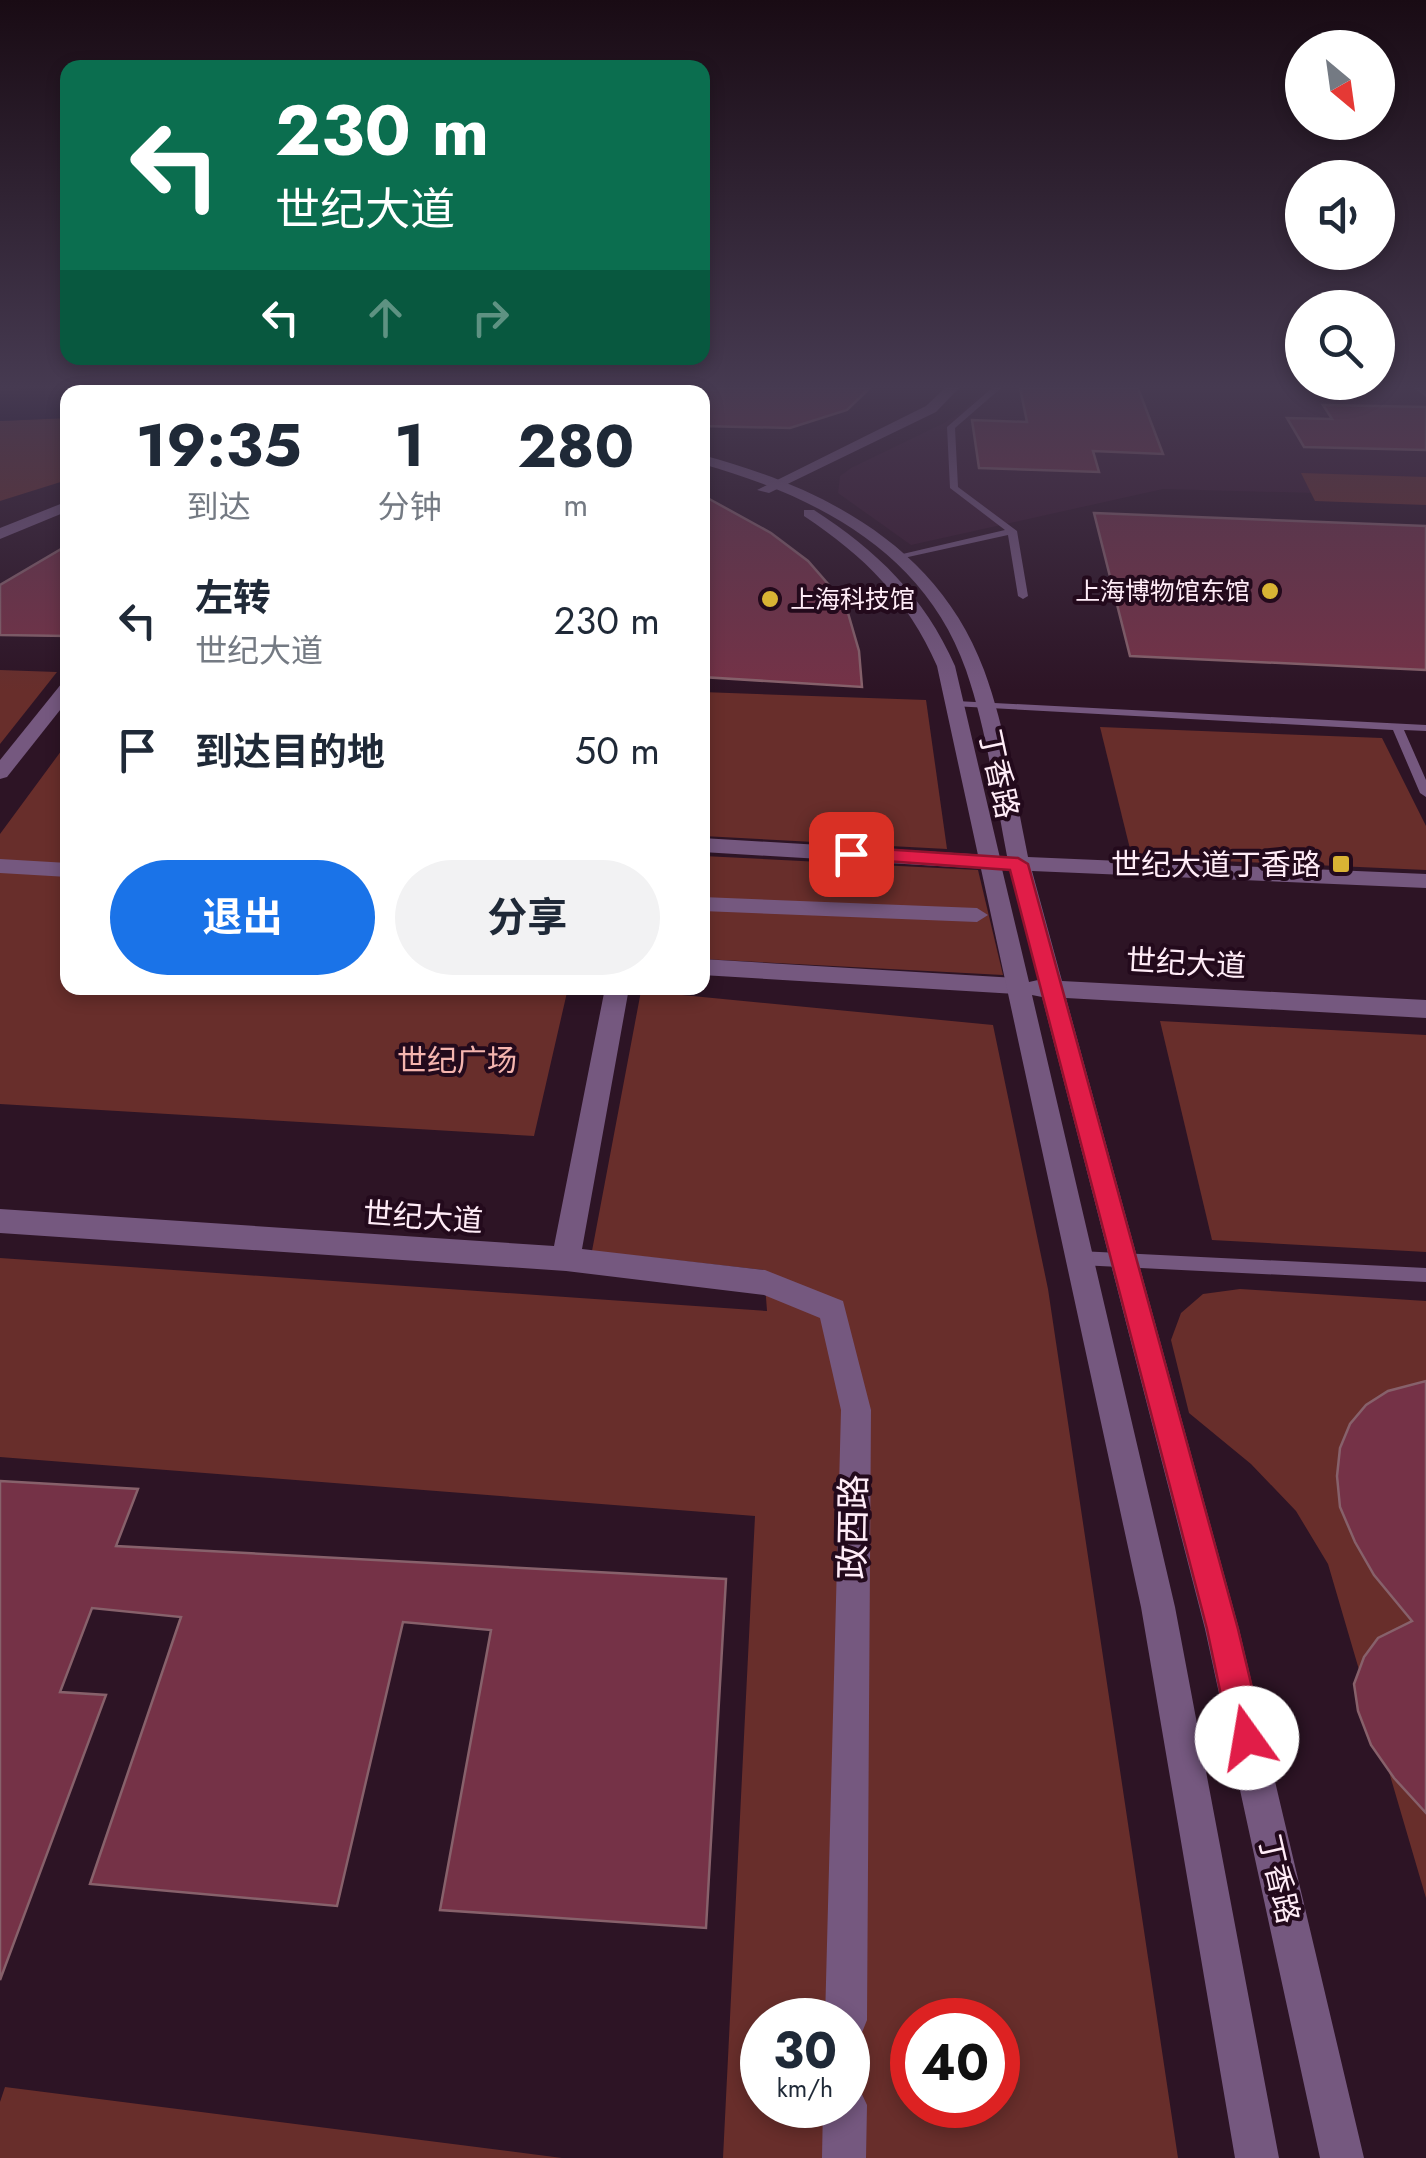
<!DOCTYPE html>
<html lang="zh">
<meta charset="utf-8">
<style>
:root{--surface:#fff;--page:#f2f2f3;--text:#1f2937;--muted:#747a83;--accent:#1a73e8}
body{margin:0;font-family:Jost,"Noto Sans SC",sans-serif;background:var(--page);color:var(--text);height:100vh;display:flex;flex-direction:column;font-size:38px;white-space:nowrap}
*{box-sizing:border-box;margin:0}
p{font-size:32px;color:var(--muted)}
.icon{flex:none;width:55px;height:55px;fill:none;stroke:currentColor;stroke-width:2;stroke-linecap:round;stroke-linejoin:round}
.map{position:relative;flex:1;overflow:hidden}
.details{position:absolute;left:60px;top:385px;width:650px;height:610px;display:flex;flex-direction:column;background:var(--surface);border-radius:20px;box-shadow:0 5px 15px #0003}
.details>*{flex:none}
.guide{position:absolute;left:60px;top:60px;width:650px;height:305px;border-radius:20px;box-shadow:0 5px 15px #0003;background:#0b6e4f;color:#fff;overflow:hidden}
.needle{width:65px;rotate:151deg}
.tools{position:absolute;left:1285px;top:30px;display:grid;gap:20px}
.tools a{display:grid;place-items:center;width:110px;height:110px;border-radius:50%;background:var(--surface);box-shadow:0 5px 15px #0003;font-size:50px}
.speed{position:absolute;left:740px;top:1998px;display:flex;gap:20px;font-size:50px;font-weight:700;text-align:center}
.speed>*{display:grid;place-content:center;width:130px;height:130px;border-radius:50%;background:var(--surface);box-shadow:0 5px 15px #0003;line-height:1}
.speed small{font-size:25px;font-weight:400}
.speed .limit{border:15px solid #d22;background:#fff;color:#111}
.pin{position:absolute;display:grid;place-items:center;width:85px;height:85px;color:#fff;margin:-42px;border-radius:20px;box-shadow:0 5px 15px #0006}
.me{position:absolute;width:110px;margin:-55px;rotate:347deg;stroke-linejoin:round;filter:drop-shadow(0 0 8px #0008)}
.turn{display:flex;align-items:center;gap:35px;height:210px;padding:0 50px;font-size:45px}
.turn .icon{width:130px;height:130px;stroke-width:2.5}
.turn b{display:block;font-size:70px;line-height:85px}
.lanes{display:flex;align-items:center;height:95px;padding:0 50px;background:#0003;justify-content:center;gap:50px;direction:ltr}
.lanes .off{opacity:.35}
.eta{display:flex;justify-content:space-evenly;align-items:center;height:170px;text-align:center}
.eta b{font-size:60px;font-weight:700;line-height:70px}
.button{display:flex;gap:20px;margin-top:auto;padding:20px 50px}
.button a{flex:1;height:115px;border-radius:60px;background:var(--accent);color:#fff;font-size:40px;font-weight:700;line-height:115px;text-align:center}
.button a+a{background:var(--page);color:var(--text)}
ul{padding:0;list-style:none}
li{display:flex;align-items:center;gap:30px;height:130px;padding:0 50px}
li div{flex:1}
li b{display:block;font-size:38px}
li em{font-style:normal}
.map>svg:first-child{display:block}
.built{fill:#39192f}
.green{fill:#682e2b;fill-rule:evenodd}
.water{fill:#0a0020}
.building{fill:#753247;stroke:#87616b;stroke-width:2.5}
.lines{fill:none;stroke-linecap:round;stroke-linejoin:round}
.service{fill:#75587f;fill-rule:evenodd}
.pedestrian{fill:#75587f;fill-rule:evenodd}
.minor{fill:#75587f;fill-rule:evenodd}
.tertiary{fill:#75587f;fill-rule:evenodd}
.route{fill:#e11d48;stroke:#92132f;stroke-width:2.5}
.poi-dot{fill:#d9b334;stroke:#230a1c;stroke-width:4}
.labels{text-anchor:middle;dominant-baseline:central;stroke-width:8;stroke-linejoin:round;paint-order:stroke}
.far-poi-label{font-size:25px;fill:#ffecf7;stroke:#230a1c;text-anchor:end}
.street-label{font-size:30px;fill:#ffecf7;stroke:#230a1c}
.poi-label{font-size:30px;fill:#ffecf7;stroke:#230a1c;text-anchor:end}
.park-label{font-size:30px;fill:#f5b5af;stroke:#230a1c}
.near-street-label{font-size:35px;fill:#ffecf7;stroke:#230a1c}
</style>
<div class="map">
<svg width="1426" height="2158" viewBox="0 0 1426 2158">
<rect width="100%" height="100%" fill="#2d1425"/>
<path class="built" d="M984 388H1426V496L1163 489 911 545 838 493 840 476 851 468 944 423 964 410Z"/>
<g class="green">
<path d="M67 418V480L0 501V421Z"/>
<path d="M1301 473 1426 477V505L1315 501Z"/>
<path d="M0 670 57 672 0 744Z"/>
<path d="M702 692 926 700 947 849 703 836Z"/>
<path d="M1100 727 1382 738 1426 826V870L1132 857Z"/>
<path d="M67 743 68 988H568L534 1136 0 1104V834Z"/>
<path d="M703 856 978 870 1003 975 703 959Z"/>
<path d="M641 991 993 1025 1048 1289 1178 2158H723L755 1516 0 1457V1258L767 1311 764 1270 592 1251ZM762 2020H848V2105H762ZM912 2020H998V2105H912Z"/>
<path d="M1160 1021 1426 1035V1252L1212 1240Z"/>
<path d="M1240 1289 1426 1301V1898L1328 1564 1296 1511 1251 1464 1189 1413 1171 1340 1181 1313 1203 1294Z"/>
<path d="M5 2087 562 2158H0V2102Z"/>
</g>
<path class="water" d="M39 388H409L357 392H68L67 418 0 421V391Z"/>
<g class="building">
<path d="M728 388H870L847 410 790 428 702 426V391Z"/>
<path d="M1020 388H1138L1163 454 1093 451 1099 472 979 468 972 420 1027 422Z"/>
<path d="M1323 405 1426 407V450L1304 447 1287 418 1332 419Z"/>
<path d="M702 495 771 533 808 561 829 585 848 613 859 651 862 687 702 677Z"/>
<path d="M1094 513 1426 526V670L1130 656Z"/>
<path d="M68 545V636L0 635V585Z"/>
<path d="M1426 1381V1813L1394 1778 1371 1745 1358 1711 1354 1684 1364 1657 1378 1638 1412 1621 1374 1575 1355 1542 1340 1507 1337 1476 1340 1448 1350 1424 1366 1405 1388 1391Z"/>
<path d="M0 1481 138 1489 116 1546 726 1579 706 1928 440 1910 491 1630 403 1622 337 1906 90 1884 181 1617 92 1608 60 1692 106 1695 0 1980Z"/>
</g>
<g class="lines">
<g class="service">
<path d="M992 388H1001L955 428 958 487 1017 531 1028 596 1023 599 1018 596 1008 535 899 559 894 556 1005 530 950 488 947 427Z"/>
<path d="M1414 388H1423L1426 391V397Z"/>
<path d="M956 701 1426 725V731L1404 730 1426 780V797L1420 793 1393 730 952 706V702Z"/>
<path d="M1079 1251 1426 1268V1282L1079 1265 1073 1263 1071 1258 1073 1253Z"/>
</g>
<g class="pedestrian">
<path d="M0 859 68 863V877L0 873Z"/>
<path d="M702 897 977 908 988 915 977 922 702 911Z"/>
</g>
<g class="minor">
<path d="M945 388H959L936 412 769 493 757 490 926 406Z"/>
<path d="M68 682V700L7 777 0 779V760L62 683Z"/>
<path d="M702 838 988 855 999 862 988 869 702 852Z"/>
<path d="M702 959 1016 978 1028 986 1016 994 702 975Z"/>
<path d="M605 988H629L582 1249 765 1270 843 1301 871 1410 867 2020 861 2035 848 2040V2020H825L841 1410 820 1318 764 1295 566 1271 0 1233V1209L554 1246Z"/>
<path d="M848 2084 860 2090 867 2105 866 2158H822L823 2105H848Z"/>
</g>
<g class="tertiary">
<path d="M702 455C823 487 938 546 984 670 1006 730 1015 794 1028 857L1426 874V888L1032 871 1062 981 1426 1000V1018L1066 998 1239 1629 1364 2158H1320L1205 1629 1042 997 1032 995 1175 1607 1279 2158H1235L1141 1607 937 666C908 599 864 556 804 516V510H814C877 551 924 596 955 666L1000 858 1007 856C995 794 987 731 966 670 925 552 816 496 702 464ZM1002 869 1010 870 1038 980 1029 982Z"/>
<path d="M68 501V511L0 539V528Z"/>
</g>
</g>
<linearGradient id="sky" x2="0" y2="1"><stop stop-color="#190b14"/><stop offset="0.56" stop-color="#463a51"/><stop offset="1" stop-color="#463a51" stop-opacity="0"/></linearGradient>
<rect width="1426" height="691" fill="url(#sky)"/>
<path class="route" d="M851 847 1018 858 1028 864 1238 1629 1264 1738 1259 1750 1247 1754 1235 1750 1230 1738 1207 1629 1010 870 844 858 842 854Z"/>
<g class="poi-dot">
<circle cx="1270" cy="591" r="10"/>
<circle cx="770" cy="599" r="10"/>
<rect x="1331" y="854" width="20" height="20" rx="5"/>
</g>
<g class="labels">
<g class="far-poi-label">
<text x="1250" y="591">上海博物馆东馆</text>
<text x="790" y="599" text-anchor="start">上海科技馆</text>
</g>
<g class="street-label">
<text transform="translate(999 774) rotate(78)">丁香路</text>
<text transform="translate(1186 963) rotate(3)">世纪大道</text>
<text transform="translate(423 1217) rotate(4)">世纪大道</text>
<text transform="translate(1279 1879) rotate(77)">丁香路</text>
</g>
<g class="poi-label">
<text x="1321" y="864">世纪大道丁香路</text>
</g>
<g class="park-label">
<text x="457" y="1060">世纪广场</text>
</g>
<g class="near-street-label">
<text transform="translate(853 1527) rotate(-89)">政西路</text>
</g>
</g>
</svg>
<div class="tools">
<a><svg class="needle" viewBox="-14 -14 28 28"><path d="M0-13l5 13h-10z" fill="#e53935"/><path d="M0 13l5-13h-10z" fill="#747a83"/></svg></a>
<a><svg class="icon" aria-label="sound" viewBox="0 0 24 24"><path d="M4 9h4l5-4v14l-5-4H4zM17 9q2 3 0 6"/></svg></a>
<a><svg class="icon" aria-label="search" viewBox="0 0 24 24"><circle cx="10" cy="10" r="6"/><path d="M15 15l6 6"/></svg></a>
</div>
<div class="speed"><div>30<small>km/h</small></div><div class="limit">40</div></div>
<div class="pin" style="left:851px;top:854px;background:#d93025"><svg class="icon" aria-label="arrive" viewBox="0 0 24 24"><path d="M6 21V4h12l-3 4 3 4H6"/></svg></div>
<svg class="me" style="left:1247px;top:1738px" viewBox="-20 -20 40 40"><circle r="19" fill="#fff"/><path d="M0-13L10 11 0 6-10 11z" fill="#e11d48"/></svg>
<div class="guide">
<div class="turn"><svg class="icon" aria-label="left" viewBox="0 0 24 24"><path d="M17 20v-9H6M10 6l-5 5 5 5"/></svg><div><b>230 m</b>世纪大道</div></div>
<div class="lanes"><svg class="icon" aria-label="left" viewBox="0 0 24 24"><path d="M17 20v-9H6M10 6l-5 5 5 5"/></svg><svg class="icon off" aria-label="ahead" viewBox="0 0 24 24"><path d="M12 20V5M6 11l6-6 6 6"/></svg><svg class="icon off" aria-label="right" viewBox="0 0 24 24"><path d="M7 20v-9h11M14 6l5 5-5 5"/></svg></div>
</div>
<section class="details">
<div class="eta">
<div><b>19:35</b><p>到达</p></div>
<div><b>1</b><p>分钟</p></div>
<div><b>280</b><p>m</p></div>
</div>
<ul>
<li><svg class="icon" aria-label="left" viewBox="0 0 24 24"><path d="M17 20v-9H6M10 6l-5 5 5 5"/></svg><div><b>左转</b><p>世纪大道</p></div><em>230 m</em></li>
<li><svg class="icon" aria-label="arrive" viewBox="0 0 24 24"><path d="M6 21V4h12l-3 4 3 4H6"/></svg><div><b>到达目的地</b></div><em>50 m</em></li>
</ul>
<div class="button"><a>退出</a><a>分享</a></div>
</section>
</div>
